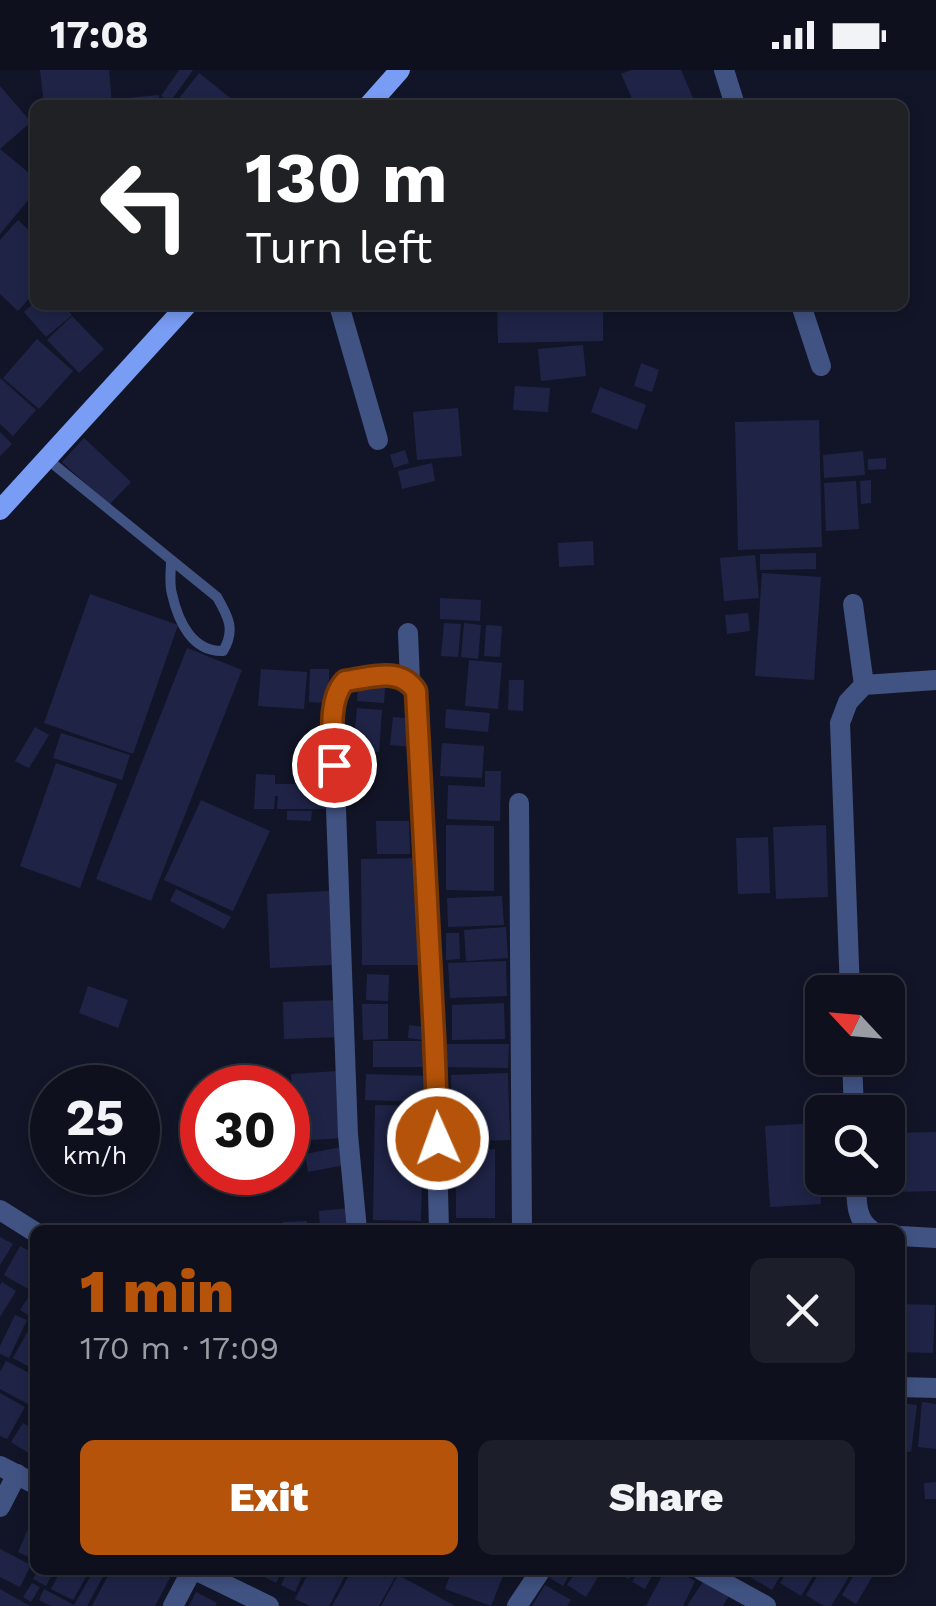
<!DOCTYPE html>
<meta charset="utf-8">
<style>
:root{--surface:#0e101d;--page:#1c1e2a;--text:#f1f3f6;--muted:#9b9da4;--line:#2e303b;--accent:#b45309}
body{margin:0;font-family:"Work Sans",sans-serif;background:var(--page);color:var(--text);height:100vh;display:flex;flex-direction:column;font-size:38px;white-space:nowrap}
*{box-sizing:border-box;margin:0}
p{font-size:32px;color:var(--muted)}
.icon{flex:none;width:55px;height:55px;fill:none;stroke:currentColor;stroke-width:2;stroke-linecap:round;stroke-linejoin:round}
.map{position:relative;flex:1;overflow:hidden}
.side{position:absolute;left:30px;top:1155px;width:875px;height:350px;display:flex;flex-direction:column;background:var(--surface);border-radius:15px;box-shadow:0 5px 15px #0003,0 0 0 2px var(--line)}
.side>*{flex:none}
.banner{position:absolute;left:30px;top:30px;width:878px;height:210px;border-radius:15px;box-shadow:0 5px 15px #0003,0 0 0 2px var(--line);background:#202124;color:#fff;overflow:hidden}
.needle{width:65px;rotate:296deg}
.tools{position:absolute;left:805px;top:905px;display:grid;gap:20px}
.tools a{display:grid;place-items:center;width:100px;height:100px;border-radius:15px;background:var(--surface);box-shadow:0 5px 15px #0003,0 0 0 2px var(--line);font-size:50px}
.speed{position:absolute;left:30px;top:995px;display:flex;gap:20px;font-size:50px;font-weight:700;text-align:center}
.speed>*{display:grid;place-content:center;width:130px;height:130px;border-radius:50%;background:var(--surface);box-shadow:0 5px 15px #0003,0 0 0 2px var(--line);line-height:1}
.speed small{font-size:25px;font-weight:400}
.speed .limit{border:15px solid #d22;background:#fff;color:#111}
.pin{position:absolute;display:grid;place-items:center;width:85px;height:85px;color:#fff;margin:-42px;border:5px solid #fff;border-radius:50%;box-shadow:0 2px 10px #0007}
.me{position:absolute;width:110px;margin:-55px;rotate:358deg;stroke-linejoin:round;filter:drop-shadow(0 0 8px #0008)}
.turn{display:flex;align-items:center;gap:35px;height:210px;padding:0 50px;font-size:45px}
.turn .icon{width:130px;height:130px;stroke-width:2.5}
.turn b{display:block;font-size:70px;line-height:85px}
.round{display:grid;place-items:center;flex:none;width:105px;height:105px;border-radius:15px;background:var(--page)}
.head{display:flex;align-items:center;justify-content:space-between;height:170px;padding:0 50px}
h1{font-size:60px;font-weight:800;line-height:75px;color:var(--accent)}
.action{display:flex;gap:20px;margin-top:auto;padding:20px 50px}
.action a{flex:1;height:115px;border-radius:15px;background:var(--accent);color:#fff;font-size:40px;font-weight:800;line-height:115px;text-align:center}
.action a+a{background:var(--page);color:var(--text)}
.status{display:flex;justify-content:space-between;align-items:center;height:70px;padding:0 50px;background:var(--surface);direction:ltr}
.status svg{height:28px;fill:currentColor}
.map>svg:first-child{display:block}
.building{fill:#1f2447}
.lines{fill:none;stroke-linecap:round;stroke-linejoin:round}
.lane{stroke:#415383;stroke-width:10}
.street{stroke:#415383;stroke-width:20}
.secondary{stroke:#799cf5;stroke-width:20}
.route-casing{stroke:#753606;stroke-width:25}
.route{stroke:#b45309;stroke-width:18}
</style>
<div class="status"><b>17:08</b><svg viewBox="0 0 49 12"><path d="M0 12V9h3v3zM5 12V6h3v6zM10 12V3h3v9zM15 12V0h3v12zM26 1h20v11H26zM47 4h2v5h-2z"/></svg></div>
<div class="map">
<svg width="936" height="1536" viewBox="0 0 936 1536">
<rect width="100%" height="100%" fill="#121527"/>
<g class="building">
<path d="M40 0H109L112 35H44Z"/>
<path d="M179 0H193L170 32 161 26Z"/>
<path d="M631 0H681L696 35H635L621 4Z"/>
<path d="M199 3 239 35H174Z"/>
<path d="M0 16 31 52 0 79 35 108V122L0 164Z"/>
<path d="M159 25 160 35H117L116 29Z"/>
<path d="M18 150 35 166V222L18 241 0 224V170Z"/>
<path d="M35 232V235H63L72 245 46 267 24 242Z"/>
<path d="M603 235V271L498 273 497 236Z"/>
<path d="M72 246 104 279 79 303 47 270Z"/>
<path d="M37 269 73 301 39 339 3 308Z"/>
<path d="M583 275 586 306 541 311 538 279Z"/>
<path d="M641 293 659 300 652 322 634 316Z"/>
<path d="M0 308 36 340 13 366 0 354Z"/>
<path d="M515 316 550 318 548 342 513 340Z"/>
<path d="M600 317 646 335 637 360 591 342Z"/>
<path d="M458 338 462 386 417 390 413 342Z"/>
<path d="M819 350 822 477 738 480 735 352Z"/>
<path d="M0 362 12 374 0 386Z"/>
<path d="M84 368 131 412 109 435 62 392Z"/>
<path d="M405 380 409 393 394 398 390 385Z"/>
<path d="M863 381 865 405 824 408 823 385Z"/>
<path d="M886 388V399L868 400V389Z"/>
<path d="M432 393 435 411 402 419 398 401Z"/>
<path d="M871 410V433L861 434 860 411Z"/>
<path d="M856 411 859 459 826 461 824 413Z"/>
<path d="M593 471 594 495 559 497 558 473Z"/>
<path d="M816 483V499L760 500V484Z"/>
<path d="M755 485 759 528 724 531 720 488Z"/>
<path d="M762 503 821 507 814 610 755 606Z"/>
<path d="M90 524 178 555 133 684 44 653Z"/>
<path d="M440 528 481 530 480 551 440 549Z"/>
<path d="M748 543 750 561 727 564 725 545Z"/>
<path d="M444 553 461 554 458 587 441 586Z"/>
<path d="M464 553 481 555 478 589 461 587Z"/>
<path d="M486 555 502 556 500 587 484 586Z"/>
<path d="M187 578 242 600 151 831 96 809Z"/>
<path d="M469 590 502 593 498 639 465 636Z"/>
<path d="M261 599 307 602 304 639 258 636Z"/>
<path d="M310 599H329V633L309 632Z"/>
<path d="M509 610H524L523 641 508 640Z"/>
<path d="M358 615 385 617 384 633 357 631Z"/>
<path d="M357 638 382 640 379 682 353 680Z"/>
<path d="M446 639 490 643 488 662 445 658Z"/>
<path d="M393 647 416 649 413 677 390 675Z"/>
<path d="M35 657 49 665 29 698 15 691Z"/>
<path d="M61 663 130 685 122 710 53 688Z"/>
<path d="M442 673 484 676 482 708 440 706Z"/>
<path d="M56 693 117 714 80 818 20 796Z"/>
<path d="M485 701H501L500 751 447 749 448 715 485 717Z"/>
<path d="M256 704 275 705V714H325V726H299L325 728V739H277L278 726H275L274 739H254Z"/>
<path d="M201 730 270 761 233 841 164 810Z"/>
<path d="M287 741H312L311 751 287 750Z"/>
<path d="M376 751H409L410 784H377Z"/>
<path d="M446 755 494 756V821L446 820Z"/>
<path d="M826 755 828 827 776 829 773 757Z"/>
<path d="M768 767 770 823 738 824 736 768Z"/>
<path d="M424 788V895H362L361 789Z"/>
<path d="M176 819 231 847 224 859 170 831Z"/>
<path d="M329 821 332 895 270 898 267 824Z"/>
<path d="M502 826 504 855 448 857 447 828Z"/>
<path d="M506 857 508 888 466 891 464 860Z"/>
<path d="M446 863H459L460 889 446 890Z"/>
<path d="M506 891 507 926 450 928 448 893Z"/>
<path d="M367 904 389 905 388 931 366 930Z"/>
<path d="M88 916 128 930 118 958 79 943Z"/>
<path d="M341 930V967L284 969 283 932Z"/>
<path d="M504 933 505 969 452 970V935Z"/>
<path d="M362 934H388V969L363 970Z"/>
<path d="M409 955 424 957 423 970 408 968Z"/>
<rect x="373" y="971" width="50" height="26"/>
<path d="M444 974H509L508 998 444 997Z"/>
<path d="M338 1001 342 1068 295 1071 291 1004Z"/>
<path d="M508 1003 510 1070 453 1072 451 1005Z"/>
<path d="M366 1004 430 1006 429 1032 365 1030Z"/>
<path d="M375 1035 424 1036 421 1151 373 1150Z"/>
<path d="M817 1053 821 1134 770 1137 765 1056Z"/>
<path d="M936 1062V1121L893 1122 892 1063Z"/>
<path d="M341 1077 344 1095 308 1102 305 1084Z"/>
<path d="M495 1079V1148H456V1080Z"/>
<path d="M350 1138 352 1160H320L319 1141Z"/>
<path d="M307 1151V1160H283V1152Z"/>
<path d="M0 1167 13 1174 0 1195Z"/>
<path d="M20 1176 35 1184V1223L4 1205Z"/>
<path d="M2 1212 16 1221 0 1247V1215Z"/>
<path d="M31 1223 35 1225V1240L31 1247 20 1240Z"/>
<path d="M900 1234 935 1235 933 1283 900 1282Z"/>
<path d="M15 1245 27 1250 9 1288 0 1284V1276Z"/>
<path d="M35 1248V1300L13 1288Z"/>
<path d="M6 1291 35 1306V1321L28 1334 0 1319V1302Z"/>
<path d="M0 1323 25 1337 7 1369 0 1366Z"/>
<path d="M922 1332 936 1334V1379L918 1377Z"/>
<path d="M900 1333 917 1335 911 1382 900 1381Z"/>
<path d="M23 1353 35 1360V1387L11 1372Z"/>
<path d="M936 1412V1429H925L924 1413Z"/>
<path d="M28 1459 35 1462V1490L18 1482Z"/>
<path d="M0 1479 31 1495 20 1517 0 1507Z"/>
<path d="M38 1500H46L53 1503 46 1516 33 1509Z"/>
<path d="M61 1500H90L73 1530 51 1519Z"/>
<path d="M94 1500 106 1501 87 1536H51L39 1530 44 1519 74 1535Z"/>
<path d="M111 1500H169L173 1502 155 1536H92Z"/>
<path d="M261 1500H283L276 1513 259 1504Z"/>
<path d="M288 1500H305L295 1522 281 1515Z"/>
<path d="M310 1500H348L329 1536H310L295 1529Z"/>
<path d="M352 1500H399L379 1536H332Z"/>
<path d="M452 1500 505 1501 491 1536 445 1519Z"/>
<path d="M555 1500H572L563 1516 550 1508Z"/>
<path d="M577 1500H602L586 1527 567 1515Z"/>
<path d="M611 1500H634L629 1509Z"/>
<path d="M639 1500H646L653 1504 645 1519 632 1512Z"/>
<path d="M665 1500H674L695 1511 683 1536H646Z"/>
<path d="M738 1500H784L772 1520Z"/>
<path d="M788 1500H817L801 1526 780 1513Z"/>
<path d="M821 1500H853L831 1536H824L806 1525Z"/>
<path d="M857 1500 875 1502 856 1534 842 1525Z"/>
<path d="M398 1505 415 1514 455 1536H381Z"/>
<path d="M704 1510 729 1526 723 1536H687Z"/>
<path d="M32 1513 40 1517 31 1532 23 1527Z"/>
<path d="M545 1515 571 1530 567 1536H532Z"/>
<path d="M0 1519 30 1536H0Z"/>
<path d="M196 1522 217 1533 215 1536H189Z"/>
</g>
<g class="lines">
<path class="lane" d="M47 389 217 527C228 546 236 560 223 581 192 582 178 551 172 524 169 514 171 501 171 491"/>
<g class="street">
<path d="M724 0 735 35"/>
<path d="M339 235 378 370"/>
<path d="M801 235 821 296"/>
<path d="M853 534 864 615"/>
<path d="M408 563 410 611"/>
<path d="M519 733 522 1160"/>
<path d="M850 922 840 653 848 632 864 615 936 610"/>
<path d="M852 988 854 1042"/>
<path d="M856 1108C857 1127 854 1148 871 1160"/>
<path d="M0 1140 35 1162"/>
<path d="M357 1160 348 1065 333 657 338 618 345 611C370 608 400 596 416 621L434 966 439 1160"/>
<path d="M900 1166 936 1168"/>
<path d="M900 1317 936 1318"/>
<path d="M0 1396 35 1414"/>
<path d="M0 1437 17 1404"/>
<path d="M195 1500 269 1536"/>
<path d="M701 1500 766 1536"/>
<path d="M173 1536 192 1500"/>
<path d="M517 1536 541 1500"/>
</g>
<g class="secondary">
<path d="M369 35 400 0"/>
<path d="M0 440 187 235"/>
</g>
</g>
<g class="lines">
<g class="route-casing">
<path id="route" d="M334 695C333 670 327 630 345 611 370 608 400 596 416 621L434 966 438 1069"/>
</g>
<use href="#route" class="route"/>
</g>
</svg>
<div class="tools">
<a><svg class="needle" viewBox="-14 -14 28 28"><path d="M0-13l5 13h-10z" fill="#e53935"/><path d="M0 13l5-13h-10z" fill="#9b9da4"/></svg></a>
<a><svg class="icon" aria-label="search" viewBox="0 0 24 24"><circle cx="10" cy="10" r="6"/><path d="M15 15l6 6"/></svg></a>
</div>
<div class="speed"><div>25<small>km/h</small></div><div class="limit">30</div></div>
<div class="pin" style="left:334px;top:695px;background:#d93025"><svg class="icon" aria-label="arrive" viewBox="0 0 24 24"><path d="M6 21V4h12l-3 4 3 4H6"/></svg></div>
<svg class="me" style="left:438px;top:1069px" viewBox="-20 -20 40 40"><circle r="17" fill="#b45309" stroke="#fff" stroke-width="3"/><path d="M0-11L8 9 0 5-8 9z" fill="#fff"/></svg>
<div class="banner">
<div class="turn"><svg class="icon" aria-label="left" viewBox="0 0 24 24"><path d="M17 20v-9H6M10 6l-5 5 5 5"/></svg><div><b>130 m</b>Turn left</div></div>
</div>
<section class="side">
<div class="head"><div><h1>1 min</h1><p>170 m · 17:09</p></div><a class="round"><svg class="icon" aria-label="close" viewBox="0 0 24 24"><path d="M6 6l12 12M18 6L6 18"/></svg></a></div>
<div class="action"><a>Exit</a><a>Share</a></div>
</section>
</div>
